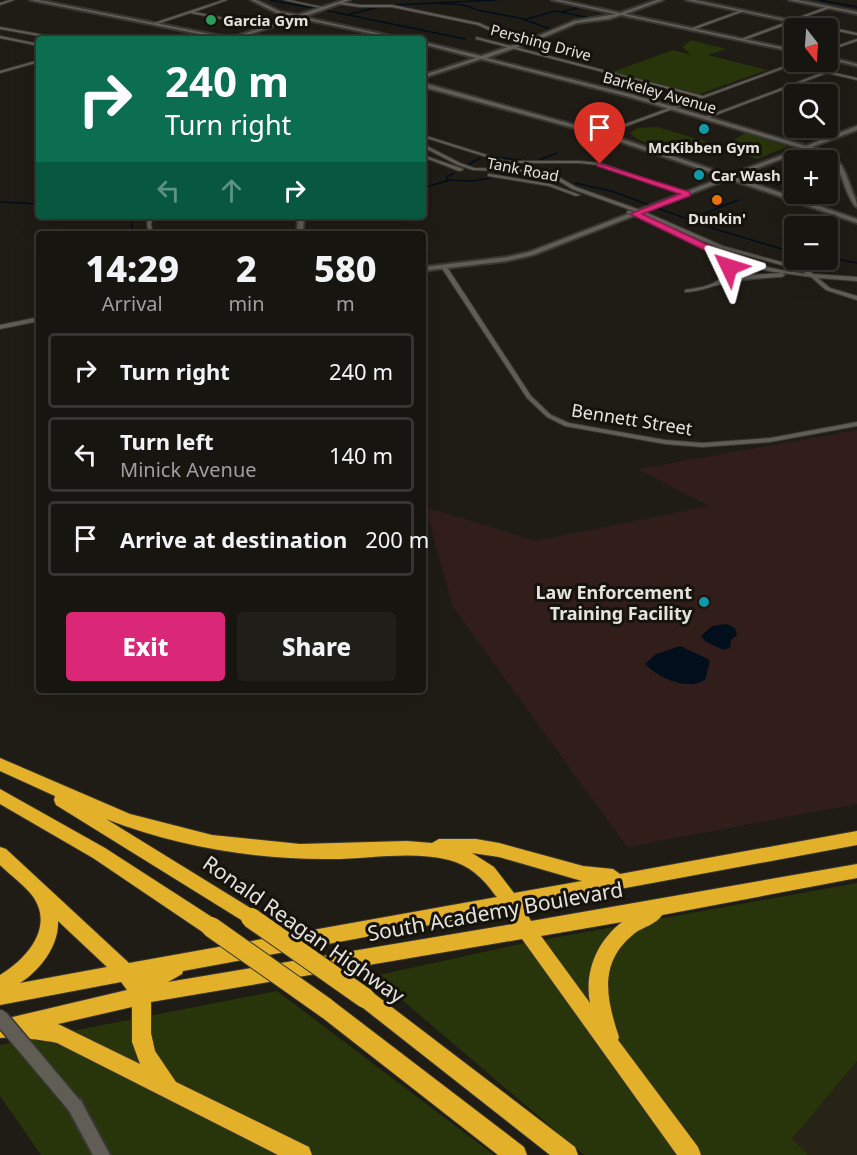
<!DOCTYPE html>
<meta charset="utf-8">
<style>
:root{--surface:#171510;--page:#201e19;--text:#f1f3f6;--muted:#9e9f9f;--line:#363430;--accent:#db2777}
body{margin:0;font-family:"Noto Sans",sans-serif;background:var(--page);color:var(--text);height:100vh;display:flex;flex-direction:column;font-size:22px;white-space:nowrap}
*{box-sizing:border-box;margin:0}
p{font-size:20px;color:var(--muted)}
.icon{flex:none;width:33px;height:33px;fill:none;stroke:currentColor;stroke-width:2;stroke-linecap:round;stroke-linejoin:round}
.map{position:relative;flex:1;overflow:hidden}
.sheet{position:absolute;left:36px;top:231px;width:390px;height:462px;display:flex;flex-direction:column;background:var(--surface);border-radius:6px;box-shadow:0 6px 24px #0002,0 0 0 2px var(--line)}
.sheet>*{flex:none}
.hud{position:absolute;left:36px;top:36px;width:390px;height:183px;border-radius:6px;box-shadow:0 6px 24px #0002,0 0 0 2px var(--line);background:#0b6e4f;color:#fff;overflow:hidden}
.needle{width:39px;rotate:163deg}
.buttons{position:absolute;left:784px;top:18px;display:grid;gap:12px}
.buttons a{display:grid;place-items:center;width:54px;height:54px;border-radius:6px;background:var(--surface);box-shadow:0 6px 24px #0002,0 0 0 2px var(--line);font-size:30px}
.pin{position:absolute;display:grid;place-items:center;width:51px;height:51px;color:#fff;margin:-62px -26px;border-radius:50% 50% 50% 0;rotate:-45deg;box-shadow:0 0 6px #0007}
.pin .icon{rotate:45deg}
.me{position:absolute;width:66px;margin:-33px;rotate:311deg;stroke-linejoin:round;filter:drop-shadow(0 0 4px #0008)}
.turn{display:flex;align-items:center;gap:21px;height:126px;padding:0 30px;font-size:27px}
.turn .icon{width:78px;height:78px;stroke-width:2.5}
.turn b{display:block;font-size:42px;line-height:51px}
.lanes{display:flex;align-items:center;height:57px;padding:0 30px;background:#0003;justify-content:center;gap:30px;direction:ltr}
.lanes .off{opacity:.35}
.eta{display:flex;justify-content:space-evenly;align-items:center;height:102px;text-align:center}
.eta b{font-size:36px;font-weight:800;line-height:42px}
.primary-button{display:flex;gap:12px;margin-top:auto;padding:12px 30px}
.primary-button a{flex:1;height:69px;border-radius:6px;background:var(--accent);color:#fff;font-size:24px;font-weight:800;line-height:69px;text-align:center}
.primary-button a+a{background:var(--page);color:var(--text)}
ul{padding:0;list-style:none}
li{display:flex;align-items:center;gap:18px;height:75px;margin:0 12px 9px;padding:0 18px;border:3px solid var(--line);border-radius:6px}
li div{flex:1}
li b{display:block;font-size:22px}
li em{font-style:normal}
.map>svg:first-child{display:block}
.built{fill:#272316}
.education{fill:#311e1b}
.green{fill:#283409}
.water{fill:#000f1b}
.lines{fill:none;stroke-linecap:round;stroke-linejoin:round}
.stream{stroke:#000f1b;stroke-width:1.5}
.street-casing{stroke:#393733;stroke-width:2}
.secondary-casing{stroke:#393733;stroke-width:4}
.highway-casing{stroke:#393733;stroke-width:2}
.street{fill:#605d55;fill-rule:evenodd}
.secondary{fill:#605d55;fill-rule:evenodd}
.highway{fill:#e3b02a;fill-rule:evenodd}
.secondary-bridge-casing{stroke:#393733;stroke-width:18;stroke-linecap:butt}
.highway-bridge-casing{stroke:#393733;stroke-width:22;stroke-linecap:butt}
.secondary-bridge{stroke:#605d55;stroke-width:15}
.highway-bridge{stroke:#e3b02a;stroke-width:20}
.route{fill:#db2777;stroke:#8e194d;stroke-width:1.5}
.leisure-dot{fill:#2e9e5b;stroke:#16130d;stroke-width:2}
.culture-dot{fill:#0f9aa8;stroke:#16130d;stroke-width:2}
.food-dot{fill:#e8710a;stroke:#16130d;stroke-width:2}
.labels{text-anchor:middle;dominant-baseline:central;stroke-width:6;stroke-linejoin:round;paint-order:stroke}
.far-poi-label{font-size:15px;font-weight:bold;fill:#e4e3de;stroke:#16130d;text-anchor:start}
.far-street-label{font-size:15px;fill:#e4e3de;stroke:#16130d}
.street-label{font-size:18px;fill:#e4e3de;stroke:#16130d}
.poi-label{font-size:18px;font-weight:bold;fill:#e4e3de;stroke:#16130d;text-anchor:end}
.near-street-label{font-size:21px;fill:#e4e3de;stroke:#16130d}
</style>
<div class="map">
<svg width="857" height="1155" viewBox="0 0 857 1155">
<rect width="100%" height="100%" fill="#1f1c15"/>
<path class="built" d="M857 1061V1155H808L791 1140Z"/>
<path class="education" d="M857 430V804L627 847 453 607 425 507 536 541 709 506 638 469Z"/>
<g class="green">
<path d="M691 40 726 49 708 55 767 70 700 94 612 72 673 50 691 55 682 47Z"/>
<path d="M657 127 721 146 714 145V149C699 160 641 147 630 133L637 128Z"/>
<path d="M745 133 786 146 787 147 757 159C748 156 740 153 734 146L735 139Z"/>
<path d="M857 883V1061L792 1139 808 1155H584L374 976 520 944Z"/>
<path d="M277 991 494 1155H41L0 1096V1045Z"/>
</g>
<g class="water">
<path d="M726 624 735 628 737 635 731 640 730 648 724 650 706 642 701 636 712 626Z"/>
<path d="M680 646 708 659 710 662 705 680C686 691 659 678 645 664L656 654Z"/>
</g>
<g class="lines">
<g class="stream">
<path d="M270 0 317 9"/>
<path d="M819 0 857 7"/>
<path d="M437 3 464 5 475 9"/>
<path d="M391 5 496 0"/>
<path d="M324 10 465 39"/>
<path d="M477 10 520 18 553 30"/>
<path d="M562 12 580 7"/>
<path d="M350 14 379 7"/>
<path d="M523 20 555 11 591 18"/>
<path d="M492 157 521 160"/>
<path d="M539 160 557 153"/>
<path d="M466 166 480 158"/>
<path d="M502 175 531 174 543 180 559 182"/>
<path d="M447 181V177L454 173"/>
<path d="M575 183 611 191 712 228 795 253"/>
<path d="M776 185 795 177"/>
<path d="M423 188 450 180 472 181 491 178"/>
<path d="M0 202 39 204"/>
<path d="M131 216 132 229"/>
<path d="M690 219 738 200"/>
<path d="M828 257 857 263"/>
</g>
<g class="street-casing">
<g id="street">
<path d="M10 0H14L0 5V3Z"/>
<path d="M223 0H227L194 12 272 27 270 28 190 13 157 24 154 23Z"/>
<path d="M284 0H289L327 8 326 9Z"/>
<path d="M340 2 360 5H392L479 23 506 35 530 42 528 43 504 37 478 25 392 7H360L339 4Z"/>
<path d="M829 6 830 8 796 20 857 33V35L793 22 744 40 741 39Z"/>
<path d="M742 10 744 11 695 29 692 28Z"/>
<path d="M0 27 61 38 63 39H56L0 29Z"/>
<path d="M0 36 39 44V46L0 38Z"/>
<path d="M476 37 703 96 796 62H800L797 64 857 78V80L827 73 708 118 705 117 824 72 793 65 602 135H601V133L699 97 476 39Z"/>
<path d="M857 39V41L828 51V49Z"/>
<path d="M39 60V62L0 73V71Z"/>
<path d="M423 135 506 161H579L600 163 690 194 686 195 599 165 579 163H506L423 137Z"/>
<path d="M423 144 460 163 474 168 530 170 555 175 576 187 643 211 723 246 807 269 813 274 857 277V281L818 278 830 288 857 296V300L826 290 811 277 768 271 725 258 732 267 730 273 725 280 749 275 782 273 785 275 782 277C762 278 743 279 723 284 710 286 699 292 685 292V290C702 287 722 286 726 267L719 255 650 222 627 213V211H631C661 223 690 240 720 252 748 264 777 270 806 274L803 271 719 248 639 213 572 189 552 177 530 172 473 170 458 165 423 147Z"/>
<path d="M423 155 463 169V170L459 171 423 157Z"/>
<path d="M490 174 550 184 580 195 576 196 549 186 488 176V174Z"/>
<path d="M149 216H153L151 224 153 234H149L147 224Z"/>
<path d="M444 265 447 267 531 396 551 415 569 423 665 440 702 443 770 438 857 422V426L770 442 702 447 665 444 565 426 547 417 527 398 441 267Z"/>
<path d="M39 317V321L0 329V325Z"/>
</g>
</g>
<g class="secondary-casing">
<g id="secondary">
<path d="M30 0H38L231 38 293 17 279 14 251 0H256L281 12 298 15 344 0H350L303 17 405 39H397L298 18 236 39H224Z"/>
<path d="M552 0H560L620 13 657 0H663L625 14 795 50V52L621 15 609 19 577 23 530 43 486 58 630 94 806 146 857 126V130L812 147C839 155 843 164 851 188 853 195 857 199 857 207L855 206C836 178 848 161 807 149L735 177 857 219V223L729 179 533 255 507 261 423 271V267L507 257 529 252 724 177 600 135 423 87V83L604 133 729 175 801 148 626 96 481 59 423 78V75L476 58 423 44V42L481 56 526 41 574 21 616 14Z"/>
<path d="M686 0H694L794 21 792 22Z"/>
<path d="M789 0H797L857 12V14Z"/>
<path d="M828 57 857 64V66L828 59Z"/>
<path d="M298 216H304L303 234H297Z"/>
<path d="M74 1097 80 1099 110 1155H93L66 1105 68 1099Z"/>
</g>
</g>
<g class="highway-casing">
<g id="highway">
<path d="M0 758 130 814 212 835 300 844 407 841 432 843 439 839H476L499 843 583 866 613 869 620 874 857 831V845L523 907 531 921 857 864V878L662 915C657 924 643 927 635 933 598 962 606 998 619 1037L618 1040 698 1147 701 1155H677L522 939 151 1002V1033L155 1051 176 1082 309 1147 312 1155H278L57 1043C45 1040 11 1036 0 1038V1020L127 990 121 982 0 1005V975C25 960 54 929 34 898 26 886 10 875 0 865V847L6 849 129 963 497 897 495 895C483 878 469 865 449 860 408 850 366 860 325 859 250 859 176 846 106 819L257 912 260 918 257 924 251 926 56 805 54 800 55 796 0 771ZM472 853 499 857 582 881 514 893 494 867ZM505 911 513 924 168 982 182 974 183 971ZM58 921 107 967 20 983C40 970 59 946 58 921ZM622 922C597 941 584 972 590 1003L541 936ZM132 1007V1042L140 1064 58 1024Z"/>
<path d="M0 789 105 848 218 921 220 927 218 933 211 935 204 933 93 858 0 804Z"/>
<path d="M365 989 372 992 575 1147 578 1155H550L358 1004 355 998 358 992Z"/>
<path d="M326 999 333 1001 524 1147 527 1155H498L319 1015 316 1008 319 1001Z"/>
</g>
</g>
<use href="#street" class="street"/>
<use href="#secondary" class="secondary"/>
<use href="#highway" class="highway"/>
<g class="secondary-bridge-casing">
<path id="secondary-bridge" d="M0 1017 74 1105"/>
</g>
<g class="highway-bridge-casing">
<g id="highway-bridge">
<path d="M251 918 365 998"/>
<path d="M211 927 326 1008"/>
</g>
</g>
<use href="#secondary-bridge" class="secondary-bridge"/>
<use href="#highway-bridge" class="highway-bridge"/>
</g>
<path class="route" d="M597 163 690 192V196L642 214 721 251 734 267 733 269H726L715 255 630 214 680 194 597 166Z"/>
<circle class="leisure-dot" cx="211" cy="20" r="6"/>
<g class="culture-dot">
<circle cx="704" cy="129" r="6"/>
<circle cx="699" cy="175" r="6"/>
<circle cx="704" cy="602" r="6"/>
</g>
<circle class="food-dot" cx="717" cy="200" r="6"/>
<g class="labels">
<g class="far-poi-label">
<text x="223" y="20">Garcia Gym</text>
<text x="704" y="147" text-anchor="middle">McKibben Gym</text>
<text x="711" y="175">Car Wash</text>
<text x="717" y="218" text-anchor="middle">Dunkin'</text>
</g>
<g class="far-street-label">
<text transform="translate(541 42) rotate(15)">Pershing Drive</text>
<text transform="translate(660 92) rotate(16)">Barkeley Avenue</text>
<text transform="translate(523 169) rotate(11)">Tank Road</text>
</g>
<g class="street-label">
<text transform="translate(632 419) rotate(9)">Bennett Street</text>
</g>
<g class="poi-label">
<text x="692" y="592">Law Enforcement<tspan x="692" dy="21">Training Facility</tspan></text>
</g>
<g class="near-street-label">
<text transform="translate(495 911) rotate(-10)">South Academy Boulevard</text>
<text transform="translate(304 929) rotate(35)">Ronald Reagan Highway</text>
</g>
</g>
</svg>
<div class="buttons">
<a><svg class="needle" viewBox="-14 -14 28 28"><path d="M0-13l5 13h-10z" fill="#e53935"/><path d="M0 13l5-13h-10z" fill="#9e9f9f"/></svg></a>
<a><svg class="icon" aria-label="search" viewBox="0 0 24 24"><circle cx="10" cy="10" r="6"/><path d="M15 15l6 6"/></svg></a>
<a>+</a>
<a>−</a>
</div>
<div class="pin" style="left:600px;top:164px;background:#d93025"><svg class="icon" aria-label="arrive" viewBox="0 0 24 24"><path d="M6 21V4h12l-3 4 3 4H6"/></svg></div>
<svg class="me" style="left:729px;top:267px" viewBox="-20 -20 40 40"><path d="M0-17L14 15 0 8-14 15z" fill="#db2777" stroke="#fff" stroke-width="4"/></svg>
<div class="hud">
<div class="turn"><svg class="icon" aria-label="right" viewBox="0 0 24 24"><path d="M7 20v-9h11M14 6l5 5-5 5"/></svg><div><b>240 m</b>Turn right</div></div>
<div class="lanes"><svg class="icon off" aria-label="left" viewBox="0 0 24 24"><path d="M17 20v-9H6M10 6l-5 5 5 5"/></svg><svg class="icon off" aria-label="ahead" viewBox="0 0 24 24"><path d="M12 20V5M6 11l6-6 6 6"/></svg><svg class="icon" aria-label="right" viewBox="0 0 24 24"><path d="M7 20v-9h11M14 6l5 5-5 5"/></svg></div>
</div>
<section class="sheet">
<div class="eta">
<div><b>14:29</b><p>Arrival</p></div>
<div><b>2</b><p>min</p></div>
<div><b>580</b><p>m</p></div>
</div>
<ul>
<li><svg class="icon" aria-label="right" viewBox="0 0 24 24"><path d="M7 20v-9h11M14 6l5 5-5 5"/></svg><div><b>Turn right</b></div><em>240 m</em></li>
<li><svg class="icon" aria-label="left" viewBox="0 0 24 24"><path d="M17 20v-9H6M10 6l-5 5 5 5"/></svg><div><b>Turn left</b><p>Minick Avenue</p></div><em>140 m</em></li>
<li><svg class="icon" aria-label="arrive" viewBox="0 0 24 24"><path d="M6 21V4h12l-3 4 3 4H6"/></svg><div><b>Arrive at destination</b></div><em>200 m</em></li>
</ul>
<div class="primary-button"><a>Exit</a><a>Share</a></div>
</section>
</div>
